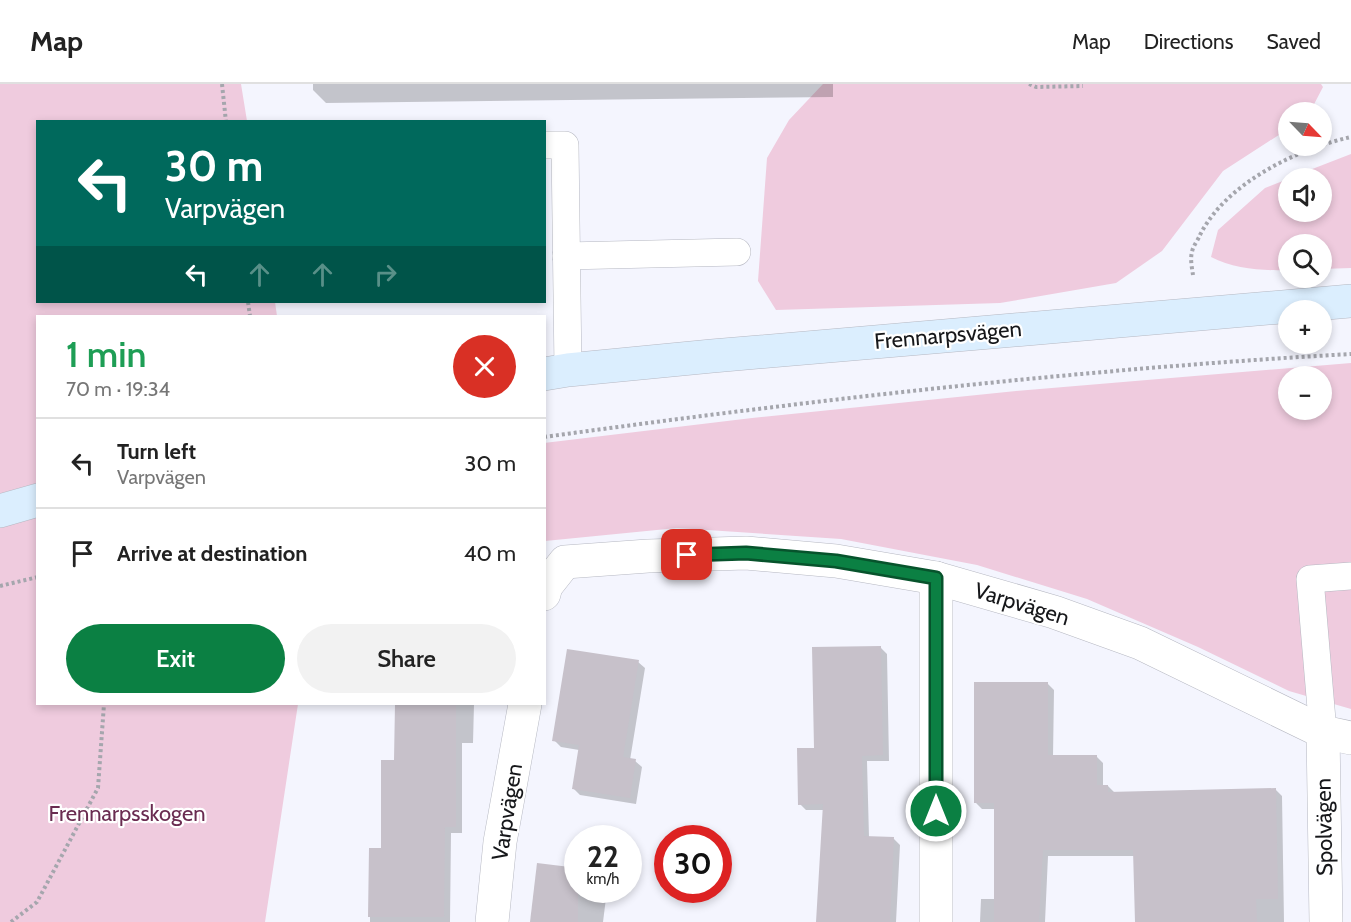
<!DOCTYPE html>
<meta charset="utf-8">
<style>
:root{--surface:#fff;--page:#f2f2f2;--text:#222;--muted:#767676;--line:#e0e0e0;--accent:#0b8043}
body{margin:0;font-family:Cabin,sans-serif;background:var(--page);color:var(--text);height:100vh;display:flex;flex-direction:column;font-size:22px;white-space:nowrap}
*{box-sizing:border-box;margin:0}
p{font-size:20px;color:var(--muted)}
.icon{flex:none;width:33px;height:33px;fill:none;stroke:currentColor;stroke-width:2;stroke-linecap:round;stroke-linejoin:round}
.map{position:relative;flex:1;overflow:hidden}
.details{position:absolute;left:36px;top:231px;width:510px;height:390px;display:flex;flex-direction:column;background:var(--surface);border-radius:0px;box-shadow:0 3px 9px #0003}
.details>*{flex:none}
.banner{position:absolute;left:36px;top:36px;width:510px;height:183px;border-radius:0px;box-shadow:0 3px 9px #0003;background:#00695c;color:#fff;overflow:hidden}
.needle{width:39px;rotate:115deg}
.tools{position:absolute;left:1278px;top:18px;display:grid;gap:12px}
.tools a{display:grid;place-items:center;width:54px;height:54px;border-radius:50%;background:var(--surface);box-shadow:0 3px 9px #0003;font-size:30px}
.speed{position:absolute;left:564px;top:741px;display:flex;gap:12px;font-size:30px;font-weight:700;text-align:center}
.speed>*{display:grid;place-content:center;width:78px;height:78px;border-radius:50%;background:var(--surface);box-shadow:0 3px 9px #0003;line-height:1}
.speed small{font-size:15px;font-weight:400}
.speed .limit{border:9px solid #d22;background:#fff;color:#111}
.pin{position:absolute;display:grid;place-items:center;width:51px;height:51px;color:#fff;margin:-26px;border-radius:12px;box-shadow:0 3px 9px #0006}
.me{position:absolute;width:66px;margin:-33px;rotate:0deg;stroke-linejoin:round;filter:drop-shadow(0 0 4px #0008)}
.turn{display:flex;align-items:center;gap:21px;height:126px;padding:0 30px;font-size:27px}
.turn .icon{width:78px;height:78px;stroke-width:2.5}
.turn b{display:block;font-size:42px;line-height:51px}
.lanes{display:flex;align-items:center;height:57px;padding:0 30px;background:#0003;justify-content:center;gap:30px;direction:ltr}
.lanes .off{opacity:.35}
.round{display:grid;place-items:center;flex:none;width:63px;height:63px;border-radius:32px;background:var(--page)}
.head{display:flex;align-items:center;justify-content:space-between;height:102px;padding:0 30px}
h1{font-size:36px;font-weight:600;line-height:45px;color:#1e9e55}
.cta{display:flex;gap:12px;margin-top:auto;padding:12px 30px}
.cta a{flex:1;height:69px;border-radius:36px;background:var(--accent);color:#fff;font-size:24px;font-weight:600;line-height:69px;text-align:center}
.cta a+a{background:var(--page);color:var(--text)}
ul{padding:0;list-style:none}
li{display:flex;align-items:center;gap:18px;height:90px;padding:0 30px;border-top:2px solid var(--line)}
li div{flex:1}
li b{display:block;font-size:22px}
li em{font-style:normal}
header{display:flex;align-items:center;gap:36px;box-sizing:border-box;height:84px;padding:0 30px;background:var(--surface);border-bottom:2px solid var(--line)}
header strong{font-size:28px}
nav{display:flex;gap:33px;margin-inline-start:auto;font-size:21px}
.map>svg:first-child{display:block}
.green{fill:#efcbde;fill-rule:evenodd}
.shadow{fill:#0003}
.building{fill:#c7c1ca}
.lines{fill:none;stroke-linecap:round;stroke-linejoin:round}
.lane-casing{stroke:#b6b8c2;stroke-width:28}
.street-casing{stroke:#b6b8c2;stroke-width:34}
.secondary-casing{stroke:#b6b8c2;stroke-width:34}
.path{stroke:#a5a6ad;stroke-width:4;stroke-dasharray:3 3;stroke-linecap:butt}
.lane{stroke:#fff;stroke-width:27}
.street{stroke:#fff;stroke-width:33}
.secondary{stroke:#dbeefe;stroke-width:33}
.route-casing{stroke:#07532c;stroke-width:15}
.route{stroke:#0b8043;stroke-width:10}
.labels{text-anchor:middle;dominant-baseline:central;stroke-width:4.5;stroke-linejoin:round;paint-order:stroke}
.street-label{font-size:22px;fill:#16171a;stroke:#fff}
.park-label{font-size:22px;fill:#6a2c51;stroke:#fff}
</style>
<header>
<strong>Map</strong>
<nav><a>Map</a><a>Directions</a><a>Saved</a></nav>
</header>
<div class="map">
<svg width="1351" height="838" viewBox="0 0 1351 838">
<rect width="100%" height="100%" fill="#f4f5fe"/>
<g class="green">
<path d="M0 0H241L247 37 38 38V218H275L277 232H38V620H298L265 838H0Z"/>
<path d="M823 0H1321L1323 3 1310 28H1288V45L1223 87 1162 167 1116 199 1000 219 776 226 758 197 767 74 789 36Z"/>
<path d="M1351 70V184L1322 185V160H1288V186C1263 187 1234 185 1211 173L1218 146 1265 104 1288 95V128H1322V94H1289Z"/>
<path d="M1351 279V625L1289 607 1198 563 1087 515 977 481 841 455 677 444 545 457 544 359 752 334 1016 307ZM1288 292H1322V326H1288Z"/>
</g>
<g class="shadow">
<path d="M313 0H833V13L326 19 313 6Z"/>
<path d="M881 564 887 570 889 677H867L869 753 894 755 900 761 896 838H818L824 726H806L800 720 815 665Z"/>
<path d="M638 578 645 584 630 676 635 677 642 683 636 720 580 711 573 704 579 666 561 663 554 656Z"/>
<path d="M1047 599 1054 606 1053 673H1097L1103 679V702H1108L1115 709 1275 705 1282 712 1284 838H1136L1134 772H1048L1045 838H980L981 815H996L995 725H982L976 719Z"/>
<path d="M397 620H474L473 659H462V749H451L450 838H370V766H383L396 677Z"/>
<path d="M578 806H607L603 838H532Z"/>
</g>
<g class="building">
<path d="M881 562 883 671 862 672 864 752 894 753 890 838H816L823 720 798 721 797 664H814L812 563Z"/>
<path d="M567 565 639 576 623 673 636 675 630 714 572 705 579 661 552 657Z"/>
<path d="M974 598H1048V671H1097V701H1108V708L1276 704 1278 815H1256L1257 838H1135L1133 766H1043L1039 838H994V719H974Z"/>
<path d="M395 620H456V743H445L444 833H368L369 764H381V676H394Z"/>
<path d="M537 779 578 784V838H530Z"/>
</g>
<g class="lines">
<g class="lane-casing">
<g id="lane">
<path d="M544 61H565L568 286"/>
<path d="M566 172 737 168"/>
<path d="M1323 648 1310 495 1351 492"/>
</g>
</g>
<g class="street-casing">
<g id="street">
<path d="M544 510 546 502 565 478 648 472 746 469 836 477 936 494 1054 528 1140 559 1323 648 1351 654"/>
<path d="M1323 648 1326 838"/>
<path d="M492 838 500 758 525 620"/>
<path d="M936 838V494"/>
</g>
</g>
<g class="secondary-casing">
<g id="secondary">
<path d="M544 290 568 286 712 272 1351 217"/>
<path d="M0 427 38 416"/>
</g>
</g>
<g class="path">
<path d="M222 0 226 38"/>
<path d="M1029 0 1036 3 1083 2"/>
<path d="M1193 191C1192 184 1190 175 1192 168 1193 162 1198 156 1200 151 1226 99 1297 65 1351 53"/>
<path d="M248 218 250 232"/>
<path d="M544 353C812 316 1081 285 1351 270"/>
<path d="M0 502 38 493"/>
<path d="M11 838 37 818 98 704 104 620"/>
</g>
<use href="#lane" class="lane"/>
<use href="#street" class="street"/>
<use href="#secondary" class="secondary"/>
</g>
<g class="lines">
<g class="route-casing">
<path id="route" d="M687 471 746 469 836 477 936 494V727"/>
</g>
<use href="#route" class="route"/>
</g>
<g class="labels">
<g class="street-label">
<text transform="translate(948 251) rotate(-5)">Frennarpsvägen</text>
<text transform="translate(1022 520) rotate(17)">Varpvägen</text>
<text transform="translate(507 728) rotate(-81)">Varpvägen</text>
<text transform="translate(1324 743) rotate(-91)">Spolvägen</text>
</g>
<g class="park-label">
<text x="127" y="729">Frennarpsskogen</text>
</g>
</g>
</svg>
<div class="tools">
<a><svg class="needle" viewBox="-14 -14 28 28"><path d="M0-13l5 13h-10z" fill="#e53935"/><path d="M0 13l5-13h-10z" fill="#767676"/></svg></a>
<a><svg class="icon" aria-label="sound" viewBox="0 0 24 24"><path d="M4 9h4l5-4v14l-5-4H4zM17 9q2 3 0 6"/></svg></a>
<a><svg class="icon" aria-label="search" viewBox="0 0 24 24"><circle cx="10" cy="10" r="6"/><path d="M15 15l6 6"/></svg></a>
<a>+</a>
<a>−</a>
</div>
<div class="speed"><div>22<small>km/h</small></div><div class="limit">30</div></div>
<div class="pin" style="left:687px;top:471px;background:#d93025"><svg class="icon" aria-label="arrive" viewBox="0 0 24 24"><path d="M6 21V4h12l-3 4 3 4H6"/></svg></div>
<svg class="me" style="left:936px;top:727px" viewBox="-20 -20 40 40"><circle r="17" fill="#0b8043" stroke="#fff" stroke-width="3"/><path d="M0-11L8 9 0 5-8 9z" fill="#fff"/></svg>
<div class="banner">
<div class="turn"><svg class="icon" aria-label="left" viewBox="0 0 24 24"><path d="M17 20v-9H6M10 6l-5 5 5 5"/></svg><div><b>30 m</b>Varpvägen</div></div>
<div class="lanes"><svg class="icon" aria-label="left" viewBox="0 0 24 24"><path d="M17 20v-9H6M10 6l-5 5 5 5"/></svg><svg class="icon off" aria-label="ahead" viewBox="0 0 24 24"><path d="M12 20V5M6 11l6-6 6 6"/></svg><svg class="icon off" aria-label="ahead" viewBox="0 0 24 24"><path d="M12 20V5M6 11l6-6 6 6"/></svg><svg class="icon off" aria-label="right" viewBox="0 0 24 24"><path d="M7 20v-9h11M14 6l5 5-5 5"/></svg></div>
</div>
<section class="details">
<div class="head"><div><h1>1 min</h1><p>70 m · 19:34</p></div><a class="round" style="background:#d93025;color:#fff"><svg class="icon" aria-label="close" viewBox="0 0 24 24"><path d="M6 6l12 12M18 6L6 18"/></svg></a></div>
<ul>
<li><svg class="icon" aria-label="left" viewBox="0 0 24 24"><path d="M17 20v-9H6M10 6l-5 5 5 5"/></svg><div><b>Turn left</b><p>Varpvägen</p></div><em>30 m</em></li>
<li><svg class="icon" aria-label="arrive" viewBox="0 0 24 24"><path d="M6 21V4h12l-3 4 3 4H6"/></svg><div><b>Arrive at destination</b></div><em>40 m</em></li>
</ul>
<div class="cta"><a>Exit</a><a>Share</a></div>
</section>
</div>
